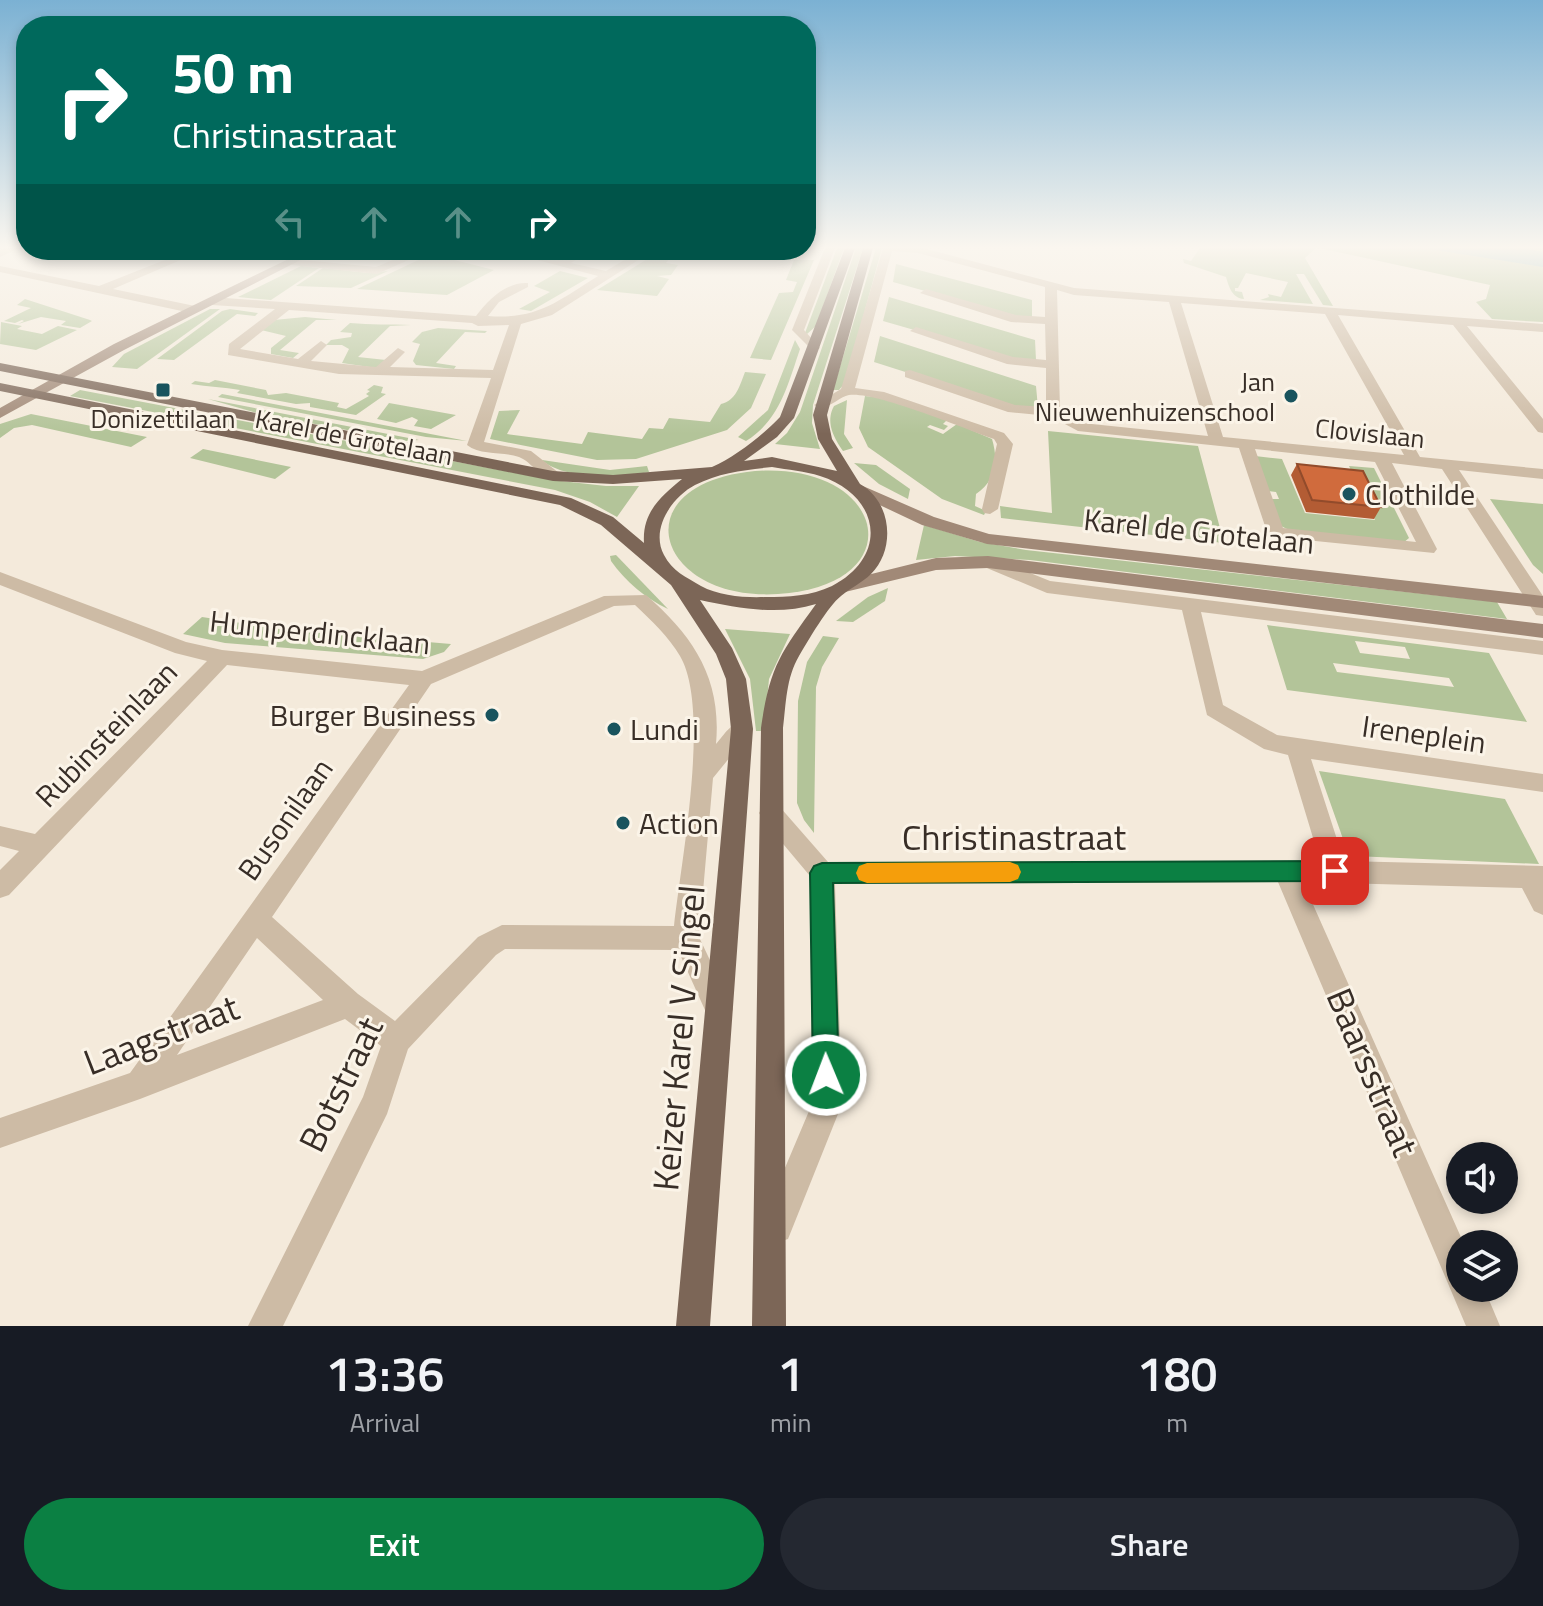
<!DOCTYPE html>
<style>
:root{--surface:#171b24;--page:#242831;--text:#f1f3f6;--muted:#9ea1a6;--accent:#0b8043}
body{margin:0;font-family:"Titillium Web",sans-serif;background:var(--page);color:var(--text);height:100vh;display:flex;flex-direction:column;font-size:30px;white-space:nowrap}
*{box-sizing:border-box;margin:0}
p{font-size:26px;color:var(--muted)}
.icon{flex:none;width:44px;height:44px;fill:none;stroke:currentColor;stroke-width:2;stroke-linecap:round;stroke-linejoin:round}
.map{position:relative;height:1326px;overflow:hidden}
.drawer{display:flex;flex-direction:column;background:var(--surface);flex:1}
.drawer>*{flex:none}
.guide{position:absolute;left:16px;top:16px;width:800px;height:244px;border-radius:32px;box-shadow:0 4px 12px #0003;background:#00695c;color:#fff;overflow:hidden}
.controls{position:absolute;left:1446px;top:1142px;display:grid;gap:16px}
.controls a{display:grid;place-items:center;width:72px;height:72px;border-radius:50%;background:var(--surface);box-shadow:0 4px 12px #0003;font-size:40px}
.pin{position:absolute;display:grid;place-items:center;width:68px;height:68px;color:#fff;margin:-34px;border-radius:16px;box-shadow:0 4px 12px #0006}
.me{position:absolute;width:88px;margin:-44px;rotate:359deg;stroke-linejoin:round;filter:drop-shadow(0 0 6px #0008)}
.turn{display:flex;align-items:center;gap:28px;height:168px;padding:0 24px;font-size:36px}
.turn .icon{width:104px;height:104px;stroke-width:2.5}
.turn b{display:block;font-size:56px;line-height:68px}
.lanes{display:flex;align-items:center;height:76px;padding:0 24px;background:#0003;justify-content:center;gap:40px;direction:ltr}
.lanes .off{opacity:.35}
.eta{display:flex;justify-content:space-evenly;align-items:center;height:136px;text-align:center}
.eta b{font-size:48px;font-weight:600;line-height:56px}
.primary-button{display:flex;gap:16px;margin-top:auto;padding:16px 24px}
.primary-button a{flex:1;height:92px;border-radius:48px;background:var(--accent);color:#fff;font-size:32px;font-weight:600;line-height:92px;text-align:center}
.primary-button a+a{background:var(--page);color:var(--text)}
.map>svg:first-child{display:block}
.green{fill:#b3c499;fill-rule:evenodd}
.water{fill:#77adb3}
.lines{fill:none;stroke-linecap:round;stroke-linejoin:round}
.street{fill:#cdbba5;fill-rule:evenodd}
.secondary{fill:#a18977;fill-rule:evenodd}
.primary{fill:#7c6657;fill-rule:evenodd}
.wall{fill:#b35c34}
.building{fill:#d06b3d;stroke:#924b2b;stroke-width:2}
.route{fill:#0b8043;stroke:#07532c;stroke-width:2}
.slow{fill:#f59e0b}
.poi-dot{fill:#19545e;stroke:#fbf4e8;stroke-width:3}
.labels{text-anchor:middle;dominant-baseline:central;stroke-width:6;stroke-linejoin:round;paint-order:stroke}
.far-poi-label{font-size:26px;fill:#382e27;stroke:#fbf4e8;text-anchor:end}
.far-street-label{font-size:26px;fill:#382e27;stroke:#fbf4e8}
.poi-label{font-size:30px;fill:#382e27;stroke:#fbf4e8;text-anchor:start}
.street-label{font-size:30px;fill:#382e27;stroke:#fbf4e8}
.near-street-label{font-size:36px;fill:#382e27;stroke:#fbf4e8}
</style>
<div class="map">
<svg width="1543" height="1326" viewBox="0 0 1543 1326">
<rect width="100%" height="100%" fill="#f4eadb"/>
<g class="green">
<path d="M837 248H844L816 326 807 334 805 333Z"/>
<path d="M856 248H863L813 405 812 423 820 449 775 444 787 433 800 412Z"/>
<path d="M876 248H882L845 383 839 390H833Z"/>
<path d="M1200 248H1316L1305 258 1333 306 1323 305 1304 274H1296L1313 304 1260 300 1269 297 1268 294 1281 297 1288 282 1246 273 1238 288H1235V291L1242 292 1244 299C1232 298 1229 287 1226 277L1184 263 1183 259 1191 261Z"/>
<path d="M1319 248H1543V322L1492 319 1476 302 1486 299 1490 285Z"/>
<path d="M662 250H676L666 263 678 265 671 275 657 276 669 279 657 296 597 290Z"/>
<path d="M431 254 494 270 447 295 357 289Z"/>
<path d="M794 260H814L771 360 750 358 779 293 793 292 797 282 786 280Z"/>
<path d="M896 264 1032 300V318L1018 317 893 282Z"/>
<path d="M301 266 319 268 271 300 238 297Z"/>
<path d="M323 268 368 273 388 271 351 288 296 286Z"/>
<path d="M560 271 588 278 531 311 519 309 550 292 534 286Z"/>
<path d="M889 297 1035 340 1036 360 1015 359 883 321Z"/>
<path d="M25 299 90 320 92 321 80 328 61 325 66 321 41 317 18 324 24 321 22 320 15 323 4 321 31 308 17 305Z"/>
<path d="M210 309H220L137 369 112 367 124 354Z"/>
<path d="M230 309 258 313 255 316 237 314 174 360 157 359 222 311Z"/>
<path d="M305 317 337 320H316L280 350 299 353 293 358 271 354V348L286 336 261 330 274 320Z"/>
<path d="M1 322 22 326 17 329 42 334 58 326 77 330 36 350 0 344Z"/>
<path d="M350 323C371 325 390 324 411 325L390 326 358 357 386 360 376 368 342 363 349 349 342 345H326L331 340 351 337 352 333 340 332Z"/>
<path d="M438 328 487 331 485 333 465 332 436 363 456 366 454 369 416 365 413 361 420 344 412 342 422 332Z"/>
<path d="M880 336 1036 386 1038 408 1012 406 874 362Z"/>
<path d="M795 340 800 349C788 384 780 420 746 441L738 437 768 410Z"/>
<path d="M745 372 766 374 751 408 727 430 636 459 597 460 490 439 499 411 520 410 507 434 582 444 588 432 642 439 649 428 663 429 669 418 710 422 721 404C736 401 740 385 745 372Z"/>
<path d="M215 380 266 390 268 395 286 393 339 403 337 407 346 409 369 396 366 394 370 391 367 390 374 385 383 387 381 393 386 394 356 415 310 407V403L296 404 237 393 240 390C224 387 208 387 191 384L195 381 209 383Z"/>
<path d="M80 390 552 480 606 486H639L617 517 590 502 555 490 70 396Z"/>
<path d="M222 394 467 441 426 437 218 397Z"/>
<path d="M865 396 884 398 947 420 943 424 948 426 944 430 930 425 927 427 943 434 957 424 992 439C999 462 995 481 976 494L975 506 986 511 984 515 942 499 868 447 859 428Z"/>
<path d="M208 399 419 440 405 441 257 413Z"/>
<path d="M847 400 844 434 853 448 843 451C834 438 825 422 834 406Z"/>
<path d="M389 403 456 415 431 429 414 426 418 420 412 417 396 423 377 419Z"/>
<path d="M31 414 147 437 131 447 32 425 14 428 0 438V424Z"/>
<path d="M1048 431 1198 446 1224 543 1001 518 1000 506 1052 513Z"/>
<path d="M203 449 291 467 275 479 190 458Z"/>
<path d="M1255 456 1282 459 1305 513 1375 520 1349 466 1374 468 1409 538 1403 543 1291 531 1281 526 1271 499H1279L1276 492 1268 491Z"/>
<path d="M542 460 610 470 647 466 649 472C622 478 563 480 542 460Z"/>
<path d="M854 463 876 465 910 489 908 499 879 484Z"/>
<path d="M755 471C887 462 915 585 778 594 656 602 619 484 755 471Z"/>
<path d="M1490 499 1543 504V574L1533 565Z"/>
<path d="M924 525 980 542 1026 550 1497 602 1507 619 1030 560 955 556 916 560Z"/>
<path d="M616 555 668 609C645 598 626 582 611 561L610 556Z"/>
<path d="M888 588 885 601 853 622 836 621 868 597Z"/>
<path d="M202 617 287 630 451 644 444 652 423 659 225 643 183 634Z"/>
<path d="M1267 625 1489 653 1527 722 1287 690ZM1355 641 1405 647 1410 659 1360 653ZM1333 663 1449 678 1454 687 1337 672Z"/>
<path d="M725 629 790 634 769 679 764 731H756L750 679Z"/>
<path d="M823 636 839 638 822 667 816 687 814 833 804 820 797 803 798 701 807 662Z"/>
<path d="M1319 771 1505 799 1539 864 1354 856 1348 853Z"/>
</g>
<path class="water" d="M1423 248H1523L1543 252V267Z"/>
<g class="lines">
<g class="street">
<path d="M6 248H20L0 257V250Z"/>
<path d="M825 248H835L804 330 820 348 814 352 792 330Z"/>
<path d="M883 248H923L1074 288 1543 324V332L1467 326 1543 419V433L1538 432 1453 325 1338 315 1420 457 1543 469V479L1459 470 1543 596V616L1536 615 1442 469 1392 463 1437 549 1434 553 1276 537 1267 532 1239 448 1078 431 1050 416 1008 412 905 377V371L910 370 1015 405 1046 407V368L1007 364 910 331 916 327 1013 357 1046 360 1045 324 1011 322 920 293 926 289 1016 315 1045 317V287L918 253 892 251 855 388 884 392 1004 433 1013 444 998 509 990 514 984 513 982 509 997 444 994 439C965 429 875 391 849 395 840 397 831 406 821 409L814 405 841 389ZM1057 290 1074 295 1169 302 1208 436 1082 423 1060 410ZM1181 303 1325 314 1404 455 1223 437ZM1255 449 1375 462 1416 542 1283 528Z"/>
<path d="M190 250H204L113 289 195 306V312L191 313 0 272V266L99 286Z"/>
<path d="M417 250H431L377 274 292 265 286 262 292 259 376 267Z"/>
<path d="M499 250H517L560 260 579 250H592L571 263 606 271 641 250H654L552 315 521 324 484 442 531 451 559 473V479C541 482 534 463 519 457 503 451 481 456 467 445L491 378 339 374 228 355 229 344 275 309 212 305 206 301 212 297 476 316C489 299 506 282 528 283V287L499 302 488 316C537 320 558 301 598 276ZM289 310 472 323 478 326 509 325 493 370 390 367 405 352 398 348 376 367 311 361 327 345 321 341 298 359 240 349Z"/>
<path d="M988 556 1050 581 1543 641V655L1201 612 1223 705 1277 735 1543 774V792L1311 759 1344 861 1543 866V915L1534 911 1522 888 1303 882 1464 1244H1460V1288H1484L1500 1326H1466L1278 882 835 884 842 1104 788 1239 776 1243 764 1239 760 1227 812 1104 810 876 763 820 759 813 763 806 771 803 779 806 828 862 1320 861 1288 755 1264 749 1207 715 1182 610 1047 593 982 566 979 562Z"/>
<path d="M0 572 186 642 222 650 422 671 604 596 646 595C693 636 722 678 716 744 726 733 733 718 750 723L753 729 713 778 699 937 733 1009 729 1019 719 1023 709 1019 678 950 505 949 496 955 408 1049 387 1114 283 1326H248L363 1097 381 1046 345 1019 140 1099 0 1148V1118L130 1073 409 685 227 665 9 895 0 898V870L19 851 0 846V826L35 834 207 661 175 653 0 585ZM635 605C651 620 669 637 680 656 711 709 681 861 674 926L502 925 478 937 395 1021 358 994 272 917 431 684 614 606ZM257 938 323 1000 177 1055Z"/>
</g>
<g class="secondary">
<path d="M307 250H320L124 350 0 418V408L114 344Z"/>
<path d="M856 483 934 517 989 534 1543 596V608L987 544 922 525 850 491 848 488Z"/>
<path d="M988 556 1543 624V638L988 568 936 570 845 592 836 586 839 582 936 558Z"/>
</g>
<path class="primary" d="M845 248H855L794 418 777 437 744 461 772 457 837 471 818 439 813 415 863 248H873L827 415 832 439 860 484C892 502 896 549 871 574 862 583 850 588 841 596 828 606 808 641 799 656 786 678 786 704 783 728L786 1326H752L761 728C770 666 780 654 816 604 778 616 738 608 700 600L732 648 746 679 753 729 710 1326H676L731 729 726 679 716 654 671 585 601 525 560 505 0 391V383L571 498 613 517 644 543C642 513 660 497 682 479L613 484 553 481 0 371V363L553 471 613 475 712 467C735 457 762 436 780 417ZM772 467C788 470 805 471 820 476 880 495 890 556 832 586 811 596 788 597 766 597 746 598 719 596 701 586 686 577 672 571 664 555 650 529 672 497 695 485 720 472 745 470 772 467Z"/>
</g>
<path class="wall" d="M1297 464 1381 507 1374 519 1306 512 1291 475Z"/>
<path class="building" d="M1297 464 1363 471 1381 507 1312 500Z"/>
<linearGradient id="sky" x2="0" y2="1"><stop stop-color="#7bb1d3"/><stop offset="0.57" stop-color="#faf6ef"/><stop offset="1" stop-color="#faf6ef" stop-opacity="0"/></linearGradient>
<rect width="1543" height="434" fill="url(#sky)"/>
<path class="route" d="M1335 861 1343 864 1347 871 1343 878 1335 881 833 883 839 1075 835 1085 826 1089 817 1085 813 1075 810 873 814 866 822 863Z"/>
<path class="slow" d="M1010 862 1018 865 1021 872 1018 879 1010 882 867 883 859 880 856 873 859 866 867 863Z"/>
<g class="poi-dot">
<rect x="155" y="382" width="16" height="16" rx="4"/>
<circle cx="1291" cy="396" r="8"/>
<circle cx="1349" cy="494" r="8"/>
<circle cx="492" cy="715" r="8"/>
<circle cx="614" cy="729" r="8"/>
<circle cx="623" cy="823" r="8"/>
</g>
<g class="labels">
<g class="far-poi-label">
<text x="1275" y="381">Jan<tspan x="1275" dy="30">Nieuwenhuizenschool</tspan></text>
<text x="163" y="418" text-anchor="middle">Donizettilaan</text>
</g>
<g class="far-street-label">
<text transform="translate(1370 433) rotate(6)">Clovislaan</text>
<text transform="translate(354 437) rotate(11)">Karel de Grotelaan</text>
</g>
<g class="poi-label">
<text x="1365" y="494">Clothilde</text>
<text x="476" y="715" text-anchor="end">Burger Business</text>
<text x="630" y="729">Lundi</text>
<text x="639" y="823">Action</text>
</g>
<g class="street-label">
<text transform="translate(1199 531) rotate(6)">Karel de Grotelaan</text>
<text transform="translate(320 632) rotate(6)">Humperdincklaan</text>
<text transform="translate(106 734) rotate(-46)">Rubinsteinlaan</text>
<text transform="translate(1424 734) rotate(8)">Ireneplein</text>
<text transform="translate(285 819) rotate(-55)">Busonilaan</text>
</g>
<g class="near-street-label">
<text x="1014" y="836">Christinastraat</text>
<text transform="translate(161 1034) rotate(-21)">Laagstraat</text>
<text transform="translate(678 1038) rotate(-85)">Keizer Karel V Singel</text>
<text transform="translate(1373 1072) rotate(67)">Baarsstraat</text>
<text transform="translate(340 1084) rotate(-64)">Botstraat</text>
</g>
</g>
</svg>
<div class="controls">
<a><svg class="icon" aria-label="sound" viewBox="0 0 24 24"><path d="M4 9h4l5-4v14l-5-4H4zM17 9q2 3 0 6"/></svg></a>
<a><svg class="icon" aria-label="layers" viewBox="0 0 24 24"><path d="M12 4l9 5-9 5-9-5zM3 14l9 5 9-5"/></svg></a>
</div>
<div class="pin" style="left:1335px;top:871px;background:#d93025"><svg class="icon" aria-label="arrive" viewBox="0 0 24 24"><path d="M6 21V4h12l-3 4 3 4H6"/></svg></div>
<svg class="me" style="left:826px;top:1075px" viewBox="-20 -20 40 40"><circle r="17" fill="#0b8043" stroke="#fff" stroke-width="3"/><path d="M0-11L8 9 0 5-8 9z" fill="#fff"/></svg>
<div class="guide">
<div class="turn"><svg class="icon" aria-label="right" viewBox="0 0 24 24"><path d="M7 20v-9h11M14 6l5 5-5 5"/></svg><div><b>50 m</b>Christinastraat</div></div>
<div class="lanes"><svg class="icon off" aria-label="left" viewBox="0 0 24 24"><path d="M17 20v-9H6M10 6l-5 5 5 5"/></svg><svg class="icon off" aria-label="ahead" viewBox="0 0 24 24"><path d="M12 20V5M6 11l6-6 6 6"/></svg><svg class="icon off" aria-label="ahead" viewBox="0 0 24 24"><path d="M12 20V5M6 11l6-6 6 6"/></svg><svg class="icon" aria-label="right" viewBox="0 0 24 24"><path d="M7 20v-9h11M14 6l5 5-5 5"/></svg></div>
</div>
</div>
<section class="drawer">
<div class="eta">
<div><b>13:36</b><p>Arrival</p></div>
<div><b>1</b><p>min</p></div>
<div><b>180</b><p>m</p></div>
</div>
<div class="primary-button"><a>Exit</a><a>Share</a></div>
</section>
